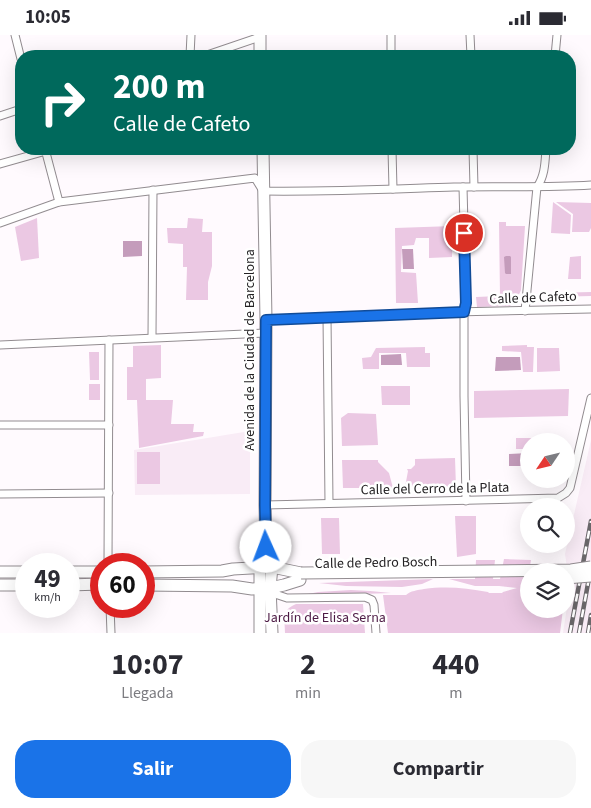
<!DOCTYPE html>
<html lang="es">
<meta charset="utf-8">
<style>
:root{--surface:#fff;--page:#f7f7f7;--text:#2b2b33;--muted:#7c7c81;--accent:#1a73e8}
body{margin:0;font-family:"Source Sans 3",sans-serif;background:var(--page);color:var(--text);height:100vh;display:flex;flex-direction:column;font-size:19px;white-space:nowrap}
*{box-sizing:border-box;margin:0}
p{font-size:16px;color:var(--muted)}
.icon{flex:none;width:28px;height:28px;fill:none;stroke:currentColor;stroke-width:2;stroke-linecap:round;stroke-linejoin:round}
.map{position:relative;height:598px;overflow:hidden}
.panel{display:flex;flex-direction:column;background:var(--surface);flex:1}
.panel>*{flex:none}
.top-card{position:absolute;left:15px;top:15px;width:561px;height:105px;border-radius:20px;box-shadow:0 5px 20px #0002;background:#00695c;color:#fff;overflow:hidden}
.needle{width:32px;rotate:235deg}
.buttons{position:absolute;left:520px;top:398px;display:grid;gap:10px}
.buttons a{display:grid;place-items:center;width:55px;height:55px;border-radius:50%;background:var(--surface);box-shadow:0 5px 20px #0002;font-size:25px}
.speed{position:absolute;left:15px;top:518px;display:flex;gap:10px;font-size:25px;font-weight:700;text-align:center}
.speed>*{display:grid;place-content:center;width:65px;height:65px;border-radius:50%;background:var(--surface);box-shadow:0 5px 20px #0002;line-height:1}
.speed small{font-size:12px;font-weight:400}
.speed .limit{border:8px solid #d22;background:#fff;color:#111}
.pin{position:absolute;display:grid;place-items:center;width:42px;height:42px;color:#fff;margin:-21px;border:2px solid #fff;border-radius:50%;box-shadow:0 1px 5px #0007}
.me{position:absolute;width:55px;margin:-28px;rotate:358deg;stroke-linejoin:round;filter:drop-shadow(0 0 4px #0008)}
.turn{display:flex;align-items:center;gap:18px;height:105px;padding:0 15px;font-size:22px}
.turn .icon{width:65px;height:65px;stroke-width:2.5}
.turn b{display:block;font-size:35px;line-height:42px}
.eta{display:flex;justify-content:space-evenly;align-items:center;height:85px;text-align:center}
.eta b{font-size:30px;font-weight:700;line-height:35px}
.cta{display:flex;gap:10px;margin-top:auto;padding:10px 15px}
.cta a{flex:1;height:58px;border-radius:20px;background:var(--accent);color:#fff;font-size:20px;font-weight:700;line-height:58px;text-align:center}
.cta a+a{background:var(--page);color:var(--text)}
.status{display:flex;justify-content:space-between;align-items:center;height:35px;padding:0 25px;background:var(--surface);direction:ltr}
.status svg{height:14px;fill:currentColor}
.map>svg:first-child{display:block}
.built{fill:#f9ecf6}
.green{fill:#ebc8e3}
.water{fill:#c49cbb}
.lines{fill:none;stroke-linecap:round;stroke-linejoin:round}
.street-casing{stroke:#928c90;stroke-width:9}
.primary-casing{stroke:#928c90;stroke-width:13}
.street{stroke:#fff;stroke-width:7}
.primary{stroke:#fff;stroke-width:11}
.rail-casing{stroke:#6a676a;stroke-width:4.5}
.rail{stroke:#fff;stroke-width:2.5;stroke-dasharray:8;stroke-linecap:butt}
.primary-bridge-casing{stroke:#928c90;stroke-width:13;stroke-linecap:butt}
.primary-bridge{stroke:#fff;stroke-width:11}
.route-casing{stroke:#114b97;stroke-width:12}
.route{stroke:#1a73e8;stroke-width:9}
.labels{text-anchor:middle;dominant-baseline:central;stroke-width:5;stroke-linejoin:round;paint-order:stroke}
.street-label{font-size:14px;fill:#232123;stroke:#fff}
.park-label{font-size:14px;fill:#4d1b45;stroke:#fff}
</style>
<div class="status"><b>10:05</b><svg viewBox="0 0 49 12"><path d="M0 12V9h3v3zM5 12V6h3v6zM10 12V3h3v9zM15 12V0h3v12zM26 1h20v11H26zM47 4h2v5h-2z"/></svg></div>
<div class="map">
<svg width="591" height="598" viewBox="0 0 591 598">
<rect width="100%" height="100%" fill="#fffafe"/>
<g class="built">
<path d="M250 396V459L135 460 134 415Z"/>
<path d="M591 405V598H563L570 553 565 519Z"/>
</g>
<g class="green">
<path d="M553 167 571 180 570 199 551 198Z"/>
<path d="M556 167 591 168V193L589 197H572L573 179Z"/>
<path d="M37 183 39 223 21 226 15 192Z"/>
<path d="M188 183 203 184 202 197H212V231L208 247V265H186L187 232H183V209L168 208 167 193H187Z"/>
<path d="M499 187H506V191H525L521 255 517 264 510 271 477 272 476 262 500 261Z"/>
<path d="M453 191 452 222 429 223V203H416L414 210 402 211 401 237 416 238 418 268H396L395 193Z"/>
<path d="M581 221V244H568L570 222Z"/>
<path d="M591 257V261L551 262V258Z"/>
<path d="M161 310V343L146 344V365H173L171 389H194L193 397H204L203 401 139 413 137 365H127V332H133V311Z"/>
<path d="M527 310V312H534L533 337H523L521 317 502 316V311Z"/>
<path d="M425 312V318H430V332H407L406 318H379V334H363L362 323 371 322 376 313Z"/>
<path d="M537 313H559L560 336 537 337Z"/>
<path d="M89 317H99V345H90Z"/>
<rect x="89" y="349" width="11" height="16"/>
<path d="M381 351H410V370H382Z"/>
<path d="M569 354 568 381 474 383V356Z"/>
<path d="M348 378 376 379 378 410 342 411 341 383Z"/>
<path d="M516 403H543V406H529V414H516Z"/>
<rect x="137" y="417" width="23" height="32"/>
<path d="M455 423 456 452H405L408 436 407 434H411L415 430V424Z"/>
<path d="M342 425H378V427L389 438 393 453H343Z"/>
<path d="M455 481H476V519L457 522Z"/>
<path d="M339 483 340 519H322L321 483Z"/>
<path d="M504 524 531 525 527 551H529V574H563L560 598H388L383 560H406C410 556 418 555 424 554 446 551 466 553 488 557L489 558H502L503 557 517 553 499 551H475L449 544H475L476 525H495L493 544H500Z"/>
<path d="M433 544 422 549 402 552 346 551 319 548Z"/>
<path d="M351 555 370 556 391 558 304 561 303 560 318 557Z"/>
<path d="M296 569H363L365 598H285C285 584 281 575 296 569Z"/>
</g>
<g class="water">
<path d="M123 206H142V221L123 222Z"/>
<path d="M402 214H413L414 234H403Z"/>
<path d="M506 221H510L511 222V239H506L505 238 504 222Z"/>
<path d="M401 319 402 330H381V320Z"/>
<path d="M496 322H520L521 335 495 336Z"/>
<path d="M529 418V431H509V419Z"/>
</g>
<g class="lines">
<g class="street-casing">
<g id="street">
<path d="M15 0 21 24"/>
<path d="M391 0V21"/>
<path d="M470 0 471 21"/>
<path d="M190 21 191 0"/>
<path d="M204 21 260 2"/>
<path d="M555 21 557 0"/>
<path d="M0 81 21 74"/>
<path d="M45 114 59 167"/>
<path d="M392 114 393 154"/>
<path d="M473 114 474 152"/>
<path d="M0 129 46 116"/>
<path d="M463 152 466 268 464 277V361L466 466"/>
<path d="M0 188 59 167 255 143 263 156C327 157 391 154 454 152 500 151 545 153 591 150"/>
<path d="M525 276 537 152C545 141 545 127 546 114"/>
<path d="M327 282 329 468"/>
<path d="M266 285 454 277 591 274"/>
<path d="M152 302 153 155"/>
<path d="M0 310 266 298"/>
<path d="M0 390H109"/>
<path d="M0 459 109 458"/>
<path d="M265 470 558 463 566 458 570 453 591 363"/>
<path d="M108 529 109 305"/>
<path d="M270 553 278 560 287 563 365 562 372 565 374 570 376 598"/>
<path d="M110 571 111 598"/>
</g>
</g>
<g class="primary-casing">
<g id="primary">
<path d="M260 0V21"/>
<path d="M263 114 266 285 265 470 266 517 272 532 270 553 272 598"/>
<path d="M0 537H26"/>
<path d="M69 537H101"/>
<path d="M144 537 222 536 233 534 272 532 301 538"/>
<path d="M0 550H26"/>
<path d="M69 550 101 549"/>
<path d="M144 550 232 551 252 554 270 553 284 550 300 545"/>
<path d="M260 598V532L262 525"/>
</g>
</g>
<use href="#street" class="street"/>
<use href="#primary" class="primary"/>
<g class="rail-casing">
<g id="rail">
<path d="M570 598 591 486"/>
<path d="M579 598 591 532"/>
<path d="M588 598 591 580"/>
</g>
</g>
<use href="#rail" class="rail"/>
<g class="primary-bridge-casing">
<g id="primary-bridge">
<path d="M301 538 571 535 591 532"/>
<path d="M566 543 591 541"/>
</g>
</g>
<use href="#primary-bridge" class="primary-bridge"/>
</g>
<g class="lines">
<g class="route-casing">
<path id="route" d="M266 512 265 470 266 285 464 277 466 268 464 198"/>
</g>
<use href="#route" class="route"/>
</g>
<g class="labels">
<g class="street-label">
<text transform="translate(533 263) rotate(-2)">Calle de Cafeto</text>
<text transform="translate(250 315) rotate(-90)">Avenida de la Ciudad de Barcelona</text>
<text transform="translate(435 454) rotate(-1)">Calle del Cerro de la Plata</text>
<text transform="translate(376 528) rotate(-1)">Calle de Pedro Bosch</text>
</g>
<g class="park-label">
<text x="325" y="583">Jardín de Elisa Serna</text>
</g>
</g>
</svg>
<div class="buttons">
<a><svg class="needle" viewBox="-14 -14 28 28"><path d="M0-13l5 13h-10z" fill="#e53935"/><path d="M0 13l5-13h-10z" fill="#7c7c81"/></svg></a>
<a><svg class="icon" aria-label="search" viewBox="0 0 24 24"><circle cx="10" cy="10" r="6"/><path d="M15 15l6 6"/></svg></a>
<a><svg class="icon" aria-label="layers" viewBox="0 0 24 24"><path d="M12 4l9 5-9 5-9-5zM3 14l9 5 9-5"/></svg></a>
</div>
<div class="speed"><div>49<small>km/h</small></div><div class="limit">60</div></div>
<div class="pin" style="left:464px;top:198px;background:#d93025"><svg class="icon" aria-label="arrive" viewBox="0 0 24 24"><path d="M6 21V4h12l-3 4 3 4H6"/></svg></div>
<svg class="me" style="left:266px;top:512px" viewBox="-20 -20 40 40"><circle r="19" fill="#fff"/><path d="M0-13L10 11 0 6-10 11z" fill="#1a73e8"/></svg>
<div class="top-card">
<div class="turn"><svg class="icon" aria-label="right" viewBox="0 0 24 24"><path d="M7 20v-9h11M14 6l5 5-5 5"/></svg><div><b>200 m</b>Calle de Cafeto</div></div>
</div>
</div>
<section class="panel">
<div class="eta">
<div><b>10:07</b><p>Llegada</p></div>
<div><b>2</b><p>min</p></div>
<div><b>440</b><p>m</p></div>
</div>
<div class="cta"><a>Salir</a><a>Compartir</a></div>
</section>
